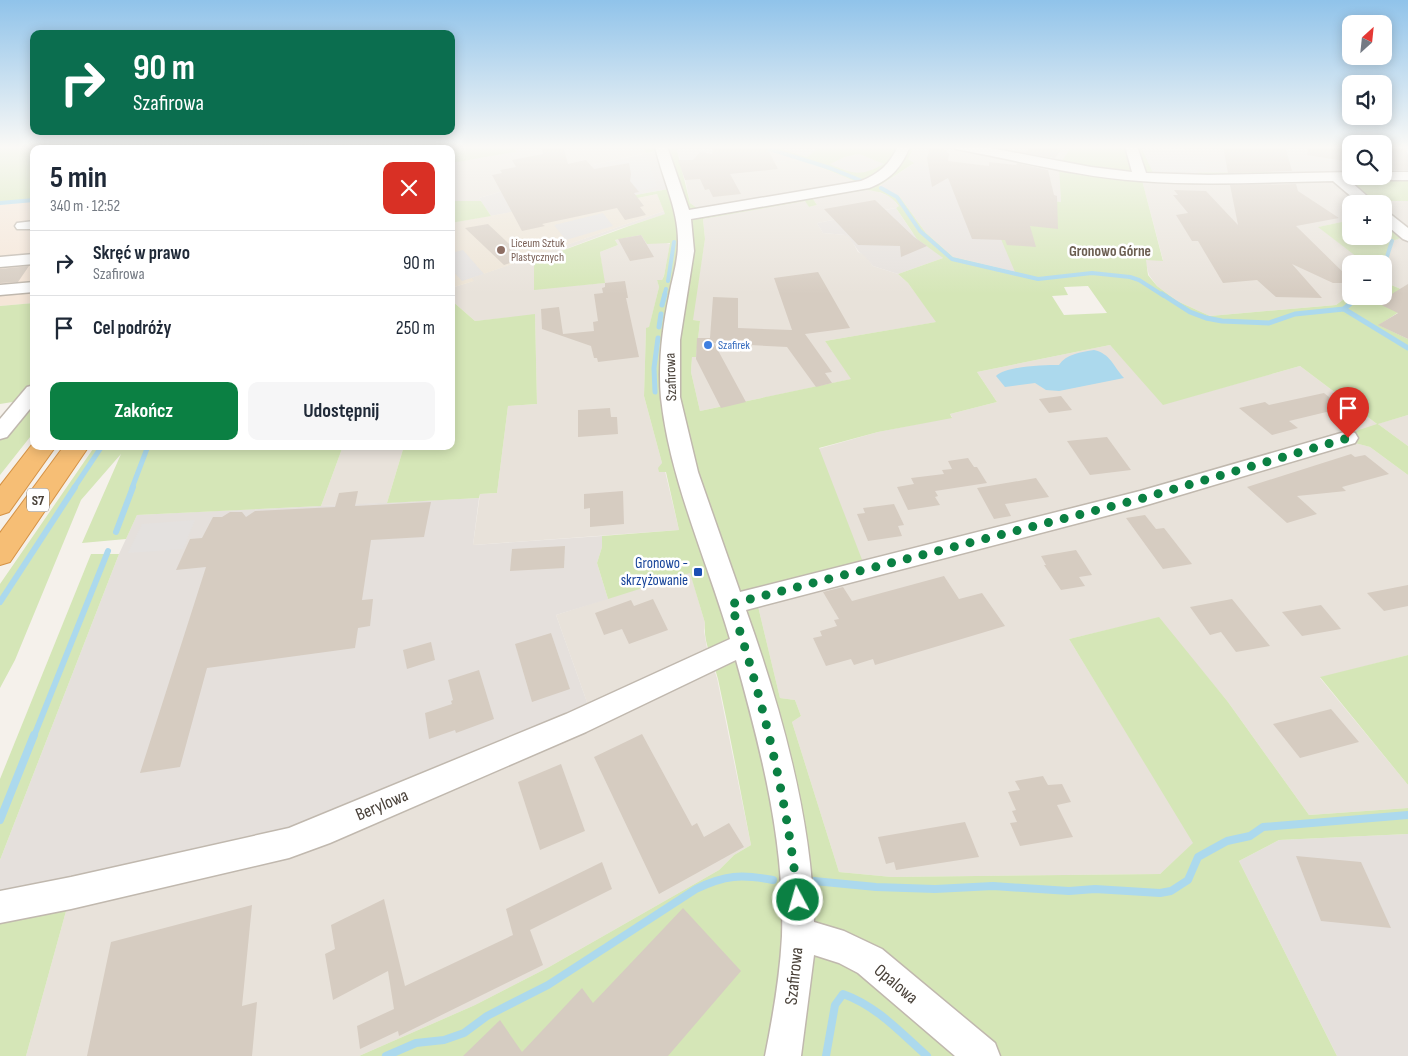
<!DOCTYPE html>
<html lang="pl">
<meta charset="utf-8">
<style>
:root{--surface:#fff;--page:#f6f6f7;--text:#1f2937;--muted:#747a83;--line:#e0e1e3;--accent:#0b8043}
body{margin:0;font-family:"Sofia Sans Condensed",sans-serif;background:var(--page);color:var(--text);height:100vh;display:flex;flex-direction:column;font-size:19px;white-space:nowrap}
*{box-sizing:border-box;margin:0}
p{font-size:16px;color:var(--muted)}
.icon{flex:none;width:28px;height:28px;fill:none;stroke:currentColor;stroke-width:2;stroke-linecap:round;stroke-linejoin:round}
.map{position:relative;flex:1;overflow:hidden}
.details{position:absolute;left:30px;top:145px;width:425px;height:305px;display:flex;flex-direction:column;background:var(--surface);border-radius:10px;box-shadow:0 2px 12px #0003}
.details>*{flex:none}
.guide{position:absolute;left:30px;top:30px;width:425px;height:105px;border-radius:10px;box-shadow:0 2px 12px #0003;background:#0b6e4f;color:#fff;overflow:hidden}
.needle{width:32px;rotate:27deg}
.fabs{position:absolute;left:1342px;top:15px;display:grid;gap:10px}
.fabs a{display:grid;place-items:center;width:50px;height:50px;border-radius:10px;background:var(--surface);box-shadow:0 2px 12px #0003;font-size:25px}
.pin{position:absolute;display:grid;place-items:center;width:42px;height:42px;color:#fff;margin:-51px -21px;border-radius:50% 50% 50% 0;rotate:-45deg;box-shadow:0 0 5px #0007}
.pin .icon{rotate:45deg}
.me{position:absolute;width:55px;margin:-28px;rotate:354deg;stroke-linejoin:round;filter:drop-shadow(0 0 4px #0008)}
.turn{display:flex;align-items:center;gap:18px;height:105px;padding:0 20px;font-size:22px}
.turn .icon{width:65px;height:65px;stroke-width:2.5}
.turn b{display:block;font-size:35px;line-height:42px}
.round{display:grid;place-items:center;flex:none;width:52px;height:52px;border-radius:10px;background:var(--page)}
.head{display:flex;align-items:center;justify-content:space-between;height:85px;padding:0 20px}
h1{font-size:30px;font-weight:700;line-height:38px}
.cta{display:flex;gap:10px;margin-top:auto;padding:10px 20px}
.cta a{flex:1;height:58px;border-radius:10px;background:var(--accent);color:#fff;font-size:20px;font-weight:700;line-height:58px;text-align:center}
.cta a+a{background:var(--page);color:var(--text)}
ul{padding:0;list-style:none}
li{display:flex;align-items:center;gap:15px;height:65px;padding:0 20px;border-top:1px solid var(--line)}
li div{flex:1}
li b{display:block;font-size:19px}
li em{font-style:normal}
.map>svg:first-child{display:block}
.residential{fill:#e8e2da}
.commercial{fill:#f5e6d8}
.industrial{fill:#e5e0dc}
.education{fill:#ede4d6}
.green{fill:#d5e6b7;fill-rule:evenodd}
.parking{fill:#e4e1df}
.water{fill:#acd9ed}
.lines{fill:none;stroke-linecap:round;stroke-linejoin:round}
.stream-far3{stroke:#acd9ed;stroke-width:4}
.stream-far2{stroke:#acd9ed;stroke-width:5}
.stream-far1{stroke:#acd9ed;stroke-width:6}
.stream{stroke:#acd9ed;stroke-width:8}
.building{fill:#d6ccc1}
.minor-casing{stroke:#c0b8ae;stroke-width:3}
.highway-casing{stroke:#d59245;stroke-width:2}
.minor{fill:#fff;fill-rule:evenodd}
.highway{fill:#f6be75;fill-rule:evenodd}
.route{stroke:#0b8043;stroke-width:9;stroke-dasharray:0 16.2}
.education-dot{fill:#8d6e63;stroke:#fff;stroke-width:2}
.shop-dot{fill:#3f7fe0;stroke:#fff;stroke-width:2}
.transit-dot{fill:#1a4fb4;stroke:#fff;stroke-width:2}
.labels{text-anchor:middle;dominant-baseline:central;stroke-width:5;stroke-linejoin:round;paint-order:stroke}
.far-education-label{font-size:12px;fill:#785e54;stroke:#fff;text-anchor:start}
.far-shop-label{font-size:12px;fill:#366cbe;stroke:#fff;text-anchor:start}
.shield{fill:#fff;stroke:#807a74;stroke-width:1}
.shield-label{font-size:14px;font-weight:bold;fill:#494139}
.far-quarter-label{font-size:15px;font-weight:bold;fill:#6b5e51;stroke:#fff}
.street-label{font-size:15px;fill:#494139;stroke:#fff}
.transit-label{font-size:15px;fill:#164399;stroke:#fff;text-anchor:end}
.near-street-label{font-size:18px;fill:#494139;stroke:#fff}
</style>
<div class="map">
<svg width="1408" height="1056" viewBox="0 0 1408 1056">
<rect width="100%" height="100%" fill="#f5f1eb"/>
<g class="residential">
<path d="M515 146H643L646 153 588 166 479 198 481 201 452 203 451 163 516 152Z"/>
<path d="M915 146H1072L1060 165 1061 202 981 192 908 159Z"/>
<path d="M801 160 858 182 697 208 690 203 683 169Z"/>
<path d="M1312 172H1351V176L1366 201H1408V292L1384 282 1385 259 1392 241 1400 238V230L1384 216V204H1351V220L1319 227 1366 264H1351V294L1336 305 1210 316 1177 301 1157 286 1149 275 1145 260H1163L1142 180 1313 174Z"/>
<path d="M866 190 876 191 891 197 900 207 817 223 823 233 846 235 850 237 858 252 865 255 873 266 898 274 908 283 937 322 825 341 852 379 700 411 691 372 692 357 696 356 700 321 692 320 705 239 703 219 787 203 805 200 809 207 817 205 813 199Z"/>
<path d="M664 211 666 214 619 229 534 261V289L604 283 600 252 618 245 615 240 641 235 670 244 664 276 662 280H657L659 287 649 328H646L644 396 662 463 659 472 665 471 679 530 473 545 480 494 497 493 508 406 537 404 535 315 475 321 451 300V288L473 281 471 278Z"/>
<path d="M1110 345 1164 404 1300 366 1377 424 1408 415V446L1378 424 1355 443 1370 447 1408 475V655L1320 678 1408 785V808L1309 815 1228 702 1158 618 1069 639 1194 843 1160 874 892 877 839 872 792 722 801 716 795 700 780 698 756 598 825 467 818 449 878 432 952 417 950 414 997 402 977 372Z"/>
<path d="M343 446H404L387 503 321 506Z"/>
<path d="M690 572 705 623 704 631 707 648 717 678 751 845 734 855 719 870 549 967 475 1005 359 1056H26L71 893 588 705 556 615Z"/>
</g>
<path class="commercial" d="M34 201V303L0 306V205Z"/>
<g class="industrial">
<path d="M676 146H755L801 160 683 169Z"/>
<path d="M772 146H821L807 157Z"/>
<path d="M1184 146H1351V172L1153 173 1142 148 1185 151Z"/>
<path d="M662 150 674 188 630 196H599L491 216 479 198 588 166Z"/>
<path d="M859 154 885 164 871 172 855 174 829 164 845 157Z"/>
<path d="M910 160 980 186 1016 272 953 257 926 233 900 197 879 186 913 164 909 162Z"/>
<path d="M896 208 912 232 943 258 898 274 873 266 865 256 859 252 849 237 845 235 823 233 817 223Z"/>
<path d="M479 498 473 545 602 536V547L597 563 608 599 556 615 588 705 383 805 0 907V860L119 554 137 515Z"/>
<path d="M1408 834V1056H1337L1239 861 1279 840Z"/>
</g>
<path class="education" d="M657 194 664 211 472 278 474 281 451 288V223L599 196 633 199Z"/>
<g class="green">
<path d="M0 146H190V149H34V200L0 203Z"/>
<path d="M244 146H515L516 152 451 163V149H244Z"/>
<path d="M643 146H676L690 203 697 208 857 182 813 164 755 146H772L807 157 821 146H915L908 159 914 163 879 186 900 197 926 233 953 257 1015 272 981 192 1061 202 1059 165 1072 146H1131L1142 148 1154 173 1312 172 1313 174 1142 180 1163 261 1146 260 1148 275 1157 286 1177 301 1210 316 1336 305 1351 294V296H1384V282L1408 292V306L1379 325 1408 339V415L1378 424 1408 446V475L1370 447 1355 443 1344 435 1377 424 1300 366 1163 405 1110 345 977 372 997 402 950 414 952 418 878 432 819 448 866 570 756 598 780 698 795 700 801 716 792 722 839 872 892 877 1160 874 1193 843 1069 639 1159 617 1228 702 1309 815 1408 808V834L1279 840 1239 861 1337 1056H359L475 1005 549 967 719 870 734 855 751 845C740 789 730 734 718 679 713 660 703 643 705 623L690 573 608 599 597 563 602 547V536L679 530 666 472H659L658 468 662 463 644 396 646 328 649 327 659 287 657 280H662L664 276 670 243 647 244 641 235 615 240 618 245 600 252 605 283 534 290V261L629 226 665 214 657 194 633 199 630 196 674 188 662 150 646 153ZM859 154 884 164C860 177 853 174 830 164L845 157ZM866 190C880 191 891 195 899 206L896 208 917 239 943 258 898 274 908 283 936 322 825 341 851 379 700 411 691 372 692 357H696L700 321 693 320 705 239 703 219 805 201 809 207 817 205 813 199ZM1088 286 1107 313 1064 315 1052 296 1068 295 1064 287Z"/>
<path d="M1408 176V201H1366L1337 177Z"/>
<path d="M451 201H481L491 216 451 223Z"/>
<path d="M1384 216 1400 230 1401 238 1392 241 1384 266V264H1366L1318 227 1351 220V236H1384Z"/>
<path d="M451 300 475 321 535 314 537 404 508 406 497 493 480 494 479 498 387 503 404 446H451Z"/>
<path d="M34 303V432L0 475V432L25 400 0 404V306Z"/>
<path d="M95 446H343L321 506 137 515 126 539 82 543 121 454 81 500 15 660 0 688V584Z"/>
<path d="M91 554H119L0 860V779Z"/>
<path d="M1408 655V785L1320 677Z"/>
<path d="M71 893 26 1056H0V907Z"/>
</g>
<g class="parking">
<path d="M1142 149 1188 152 1191 157H1204L1207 168H1196L1199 174 1153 173Z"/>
<path d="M647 157 657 187 639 191 631 182V173L623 172 616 163Z"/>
<path d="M603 213 613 226 566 240 554 225Z"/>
<path d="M463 250 484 274 462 281 451 269V253Z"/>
<path d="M195 520 183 549 128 553 142 524Z"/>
</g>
<path class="water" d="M1094 350C1111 354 1113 366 1124 378L1059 391 1046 390 1035 383 1005 387 996 376C1006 366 1044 365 1059 365 1066 354 1081 352 1094 350Z"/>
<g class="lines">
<g class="stream-far3">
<path d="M184 146V149"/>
<path d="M249 146 250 149"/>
<path d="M760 146 830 168 862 181"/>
<path d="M263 149 264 146"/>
<path d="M881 188 897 197 920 231 952 259 1038 279 1092 273 1130 277 1139 280 1164 296"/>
<path d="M0 203 34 200"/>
<path d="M1384 266 1392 241"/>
<path d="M668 281 674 242"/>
<path d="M664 296 666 289"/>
</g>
<g class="stream-far2">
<path d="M1162 294 1190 312 1206 318 1222 321 1269 323 1295 314 1344 309 1359 296"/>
<path d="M662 305 665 294"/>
<path d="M1344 309 1408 348"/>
<path d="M659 327 661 314"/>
<path d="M655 392 654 368 658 338"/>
<path d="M74 488 102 446"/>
<path d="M132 488 148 446"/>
</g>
<g class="stream-far1">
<path d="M116 532 133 487"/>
<path d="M0 602 75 487"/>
<path d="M34 736 108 551"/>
</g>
<g class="stream">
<path d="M0 820 34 735"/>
<path d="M814 881 876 887 935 889 993 886 1069 891 1095 889 1160 893 1171 891 1188 880 1198 857 1227 841 1250 836 1263 827 1408 815"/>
<path d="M386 1056 416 1043 444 1040 464 1033 487 1016 548 985 696 889C725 875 741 874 773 880"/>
<path d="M826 1056 835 1005 843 994C877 1006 901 1033 927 1056"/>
</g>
</g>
<g class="building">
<path d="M541 146H563L568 164 586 160 594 169 629 163 631 174 630 181 639 192 634 193 644 206 640 207 646 215 625 220 617 208 542 224 545 226 522 231 492 175 502 173 500 170 516 167 512 160 543 154Z"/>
<path d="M713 146H766L778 169 730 174 741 194 713 197 709 189 705 190 700 179 685 180 678 160H693L700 152 712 154Z"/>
<path d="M1031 146H1042L1061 150 1055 158 1026 153Z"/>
<path d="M1223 146H1285L1292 171 1228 173Z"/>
<path d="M1308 146H1351V162L1307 155Z"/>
<path d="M1384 146H1404L1408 155V170H1390L1384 164Z"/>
<path d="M930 148 947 150V153H949L948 161 989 166V162L1016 165 1017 163 1048 170 1054 195 1057 196 1058 229 1030 226 1036 247 1007 245 1005 240 972 239 948 178 932 187 927 158Z"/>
<path d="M1296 184 1298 191 1339 218 1296 226 1351 280V283H1333L1292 264 1322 298 1276 297 1257 280 1223 283 1198 241H1192L1176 215 1188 213 1173 195H1178L1174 190 1206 191 1238 225 1230 185Z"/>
<path d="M875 200 914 237 927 246 901 257 900 246 858 245 824 209Z"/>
<path d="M488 224 524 258 504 265 465 228Z"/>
<path d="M641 235 654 257 630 261 618 239Z"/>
<path d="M29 266 18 282 0 283V269Z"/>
<path d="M818 272 850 328 805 334 832 372 825 373 832 383 816 387 787 347 714 343 746 402 721 408 696 359 697 338H710L713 297 738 298V328L792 330 774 278Z"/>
<path d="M625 281 628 298H626L639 357 598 362 597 358H594L591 346 542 329 541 309 559 307 563 334 594 331 593 322 598 321 594 294 603 293 602 288 605 287V283Z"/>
<path d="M1408 284V339L1378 325 1398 313 1377 303Z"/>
<path d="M1324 393 1343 408 1289 421 1298 428 1272 435 1239 408 1265 402 1269 405Z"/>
<path d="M1061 396 1072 410 1049 413 1039 399Z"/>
<path d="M610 408 611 417H617L618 434 578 437V410Z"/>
<path d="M1107 437 1131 470 1090 475 1067 441Z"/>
<path d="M1351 454 1355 457 1365 455 1389 474 1342 487 1346 491 1297 496 1317 514 1287 523 1247 487Z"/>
<path d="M968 458 974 467H977L987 483 935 491 938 496 935 497 940 505 908 510 897 487 914 484 911 478 944 474 942 470 952 469 948 461Z"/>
<path d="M1036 478 1049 497 1005 504 1011 516 994 519 977 488Z"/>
<path d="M358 491 355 506 431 502 424 537 371 540 362 600 373 599 370 626 358 628 355 648 207 668 180 767 140 773 206 567 176 570 190 539 202 538 213 517H222L230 512H242L246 517 255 511 335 507 339 493Z"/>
<path d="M623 491 624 524 590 527V508L584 509V494Z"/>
<path d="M894 504 904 525 898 526 902 536 868 541 857 514 865 513 863 508Z"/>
<path d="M1145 515 1156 529 1164 528 1192 564 1163 569 1126 518Z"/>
<path d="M565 546 564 568 510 571 512 549Z"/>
<path d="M1076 550 1092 575 1079 577 1085 586 1061 590 1044 565H1046L1041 556Z"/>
<path d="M944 576 959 599 982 593 1005 626 875 665 873 659 854 665 851 659 826 666 813 638 822 636 820 631 837 626 834 620 839 619 823 592 843 587 852 601Z"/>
<path d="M1408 585V606L1384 611 1367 593Z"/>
<path d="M653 599 668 630 629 644 622 629 604 635 595 613 631 600 634 606Z"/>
<path d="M1232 599 1270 646 1236 652 1221 632 1210 635 1190 607Z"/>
<path d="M1321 605 1341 629 1302 636 1282 612Z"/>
<path d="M551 633 570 689 532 702 515 644Z"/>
<path d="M431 642 435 660 407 669 403 650Z"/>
<path d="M479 670 494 719 456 733 455 730 429 739 425 713 452 704 451 701 453 700 448 680Z"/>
<path d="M1331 709 1359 742 1300 758 1273 724Z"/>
<path d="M642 734 692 826 697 823 704 837 729 823 744 847 659 894 594 757Z"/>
<path d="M561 764 585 831 540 850 518 782Z"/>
<path d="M1043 776 1048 785 1062 784 1071 802 1057 805 1073 837 1020 846 1010 823 1017 822 1012 811 1016 810 1008 792 1020 790 1015 781Z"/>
<path d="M965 822 979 857 896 870 894 862 886 864 878 837Z"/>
<path d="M1296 856 1361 862 1391 928 1321 921Z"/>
<path d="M602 862 612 889 530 930 543 965 399 1036 398 1031 360 1049 357 1026 394 1009 388 971 333 1000 325 954 335 949 331 925 384 899 405 986 513 935 506 909Z"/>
<path d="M252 905 242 1006 257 1002 252 1056H87L111 942Z"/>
<path d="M683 908 741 971 668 1056H463L500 1020 522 1052 582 988 593 1003Z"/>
</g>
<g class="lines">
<g class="minor-casing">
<g id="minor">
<path d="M655 146H667L689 210 861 181C879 174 890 164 898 146H910C902 167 890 180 869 188L691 219 694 251 680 340V397L698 472 740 592 1140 491 1348 431 1355 433 1358 438 1355 443 1140 507 746 610C781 708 812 818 814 922L844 931 882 949 995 1043 1000 1056H955L858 973 839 963 814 955 801 1056H765C773 1016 780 976 782 936 785 842 761 750 736 660L586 732 330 843 289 858 71 909 0 923V891L71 877 289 828 566 714 730 639C707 560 670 481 661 398 658 365 662 329 669 296 672 279 678 262 678 244 679 209 662 179 655 146Z"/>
<path d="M955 146H980L1091 167 1132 172 1125 146H1137L1146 173 1208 175 1351 172V176H1384V172H1408V180H1384L1379 178 1373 180 1350 181 1376 204H1360L1333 181C1269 182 1204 186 1140 181 1080 177 1020 161 961 150L956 149Z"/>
<path d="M1384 212 1389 213 1408 228V241L1403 239 1384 223Z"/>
<path d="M34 221V229H17L15 226 17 223Z"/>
<path d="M34 254V264L0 267V257Z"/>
<path d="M34 282V292L0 295V285Z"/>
<path d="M34 385V404L7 437 0 439V419L27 387Z"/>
</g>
</g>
<g class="highway-casing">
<g id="highway">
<rect x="198" y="146" width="16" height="3"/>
<rect x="222" y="146" width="16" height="3"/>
<path d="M34 442V446H56L9 512 0 515V486Z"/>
<path d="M64 446H89L10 562 0 565V533Z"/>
</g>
</g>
<use href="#minor" class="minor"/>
<use href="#highway" class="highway"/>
</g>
<linearGradient id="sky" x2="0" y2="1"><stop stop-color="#90c3ea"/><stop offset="0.5" stop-color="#faf9f6"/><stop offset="1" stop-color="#faf9f6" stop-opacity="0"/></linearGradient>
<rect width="1408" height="294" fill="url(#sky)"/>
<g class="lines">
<path class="route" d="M798 900C787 799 763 700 731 604L1140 499 1348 438"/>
</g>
<circle class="education-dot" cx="501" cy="250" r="5"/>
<circle class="shop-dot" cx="708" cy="345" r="5"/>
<rect class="transit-dot" x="693" y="567" width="10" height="10" rx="2.5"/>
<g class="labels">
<g class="far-education-label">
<text x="511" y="243">Liceum Sztuk<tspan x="511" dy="14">Plastycznych</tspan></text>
</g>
<g class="far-shop-label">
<text x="718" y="345">Szafirek</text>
</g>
<rect class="shield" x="27" y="488.5" width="22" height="23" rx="4"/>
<g class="shield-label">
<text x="38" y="500">S7</text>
</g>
<g class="far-quarter-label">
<text x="1110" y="251">Gronowo Górne</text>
</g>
<g class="street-label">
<text transform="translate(671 377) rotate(-92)">Szafirowa</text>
</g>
<g class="transit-label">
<text x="688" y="563">Gronowo -<tspan x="688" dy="17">skrzyżowanie</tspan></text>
</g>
<g class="near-street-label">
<text transform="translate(382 805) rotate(-23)">Berylowa</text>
<text transform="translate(794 976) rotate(-84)">Szafirowa</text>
<text transform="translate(896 984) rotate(40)">Opalowa</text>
</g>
</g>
</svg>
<div class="fabs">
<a><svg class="needle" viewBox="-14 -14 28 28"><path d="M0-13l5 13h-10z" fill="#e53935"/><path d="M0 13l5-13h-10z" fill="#747a83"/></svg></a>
<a><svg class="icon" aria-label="sound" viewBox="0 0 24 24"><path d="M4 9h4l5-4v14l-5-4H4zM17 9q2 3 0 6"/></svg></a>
<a><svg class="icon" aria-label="search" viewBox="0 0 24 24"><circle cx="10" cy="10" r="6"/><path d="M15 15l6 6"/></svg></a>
<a>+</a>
<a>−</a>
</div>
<div class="pin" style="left:1348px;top:438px;background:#d93025"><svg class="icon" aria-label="arrive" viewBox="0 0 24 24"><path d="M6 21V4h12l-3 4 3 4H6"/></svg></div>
<svg class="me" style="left:798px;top:900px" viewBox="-20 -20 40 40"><circle r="17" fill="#0b8043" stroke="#fff" stroke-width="3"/><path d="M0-11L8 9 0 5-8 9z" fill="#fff"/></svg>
<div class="guide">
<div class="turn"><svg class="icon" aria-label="right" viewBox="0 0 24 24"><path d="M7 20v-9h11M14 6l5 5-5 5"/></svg><div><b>90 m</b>Szafirowa</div></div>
</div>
<section class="details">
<div class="head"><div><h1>5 min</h1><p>340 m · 12:52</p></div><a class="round" style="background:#d93025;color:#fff"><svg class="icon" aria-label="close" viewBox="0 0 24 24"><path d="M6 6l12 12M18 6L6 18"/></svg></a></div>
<ul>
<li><svg class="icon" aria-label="right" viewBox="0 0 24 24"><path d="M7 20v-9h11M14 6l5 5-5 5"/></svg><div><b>Skręć w prawo</b><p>Szafirowa</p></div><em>90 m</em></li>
<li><svg class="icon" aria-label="arrive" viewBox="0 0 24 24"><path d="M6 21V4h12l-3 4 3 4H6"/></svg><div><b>Cel podróży</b></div><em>250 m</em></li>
</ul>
<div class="cta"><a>Zakończ</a><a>Udostępnij</a></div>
</section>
</div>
